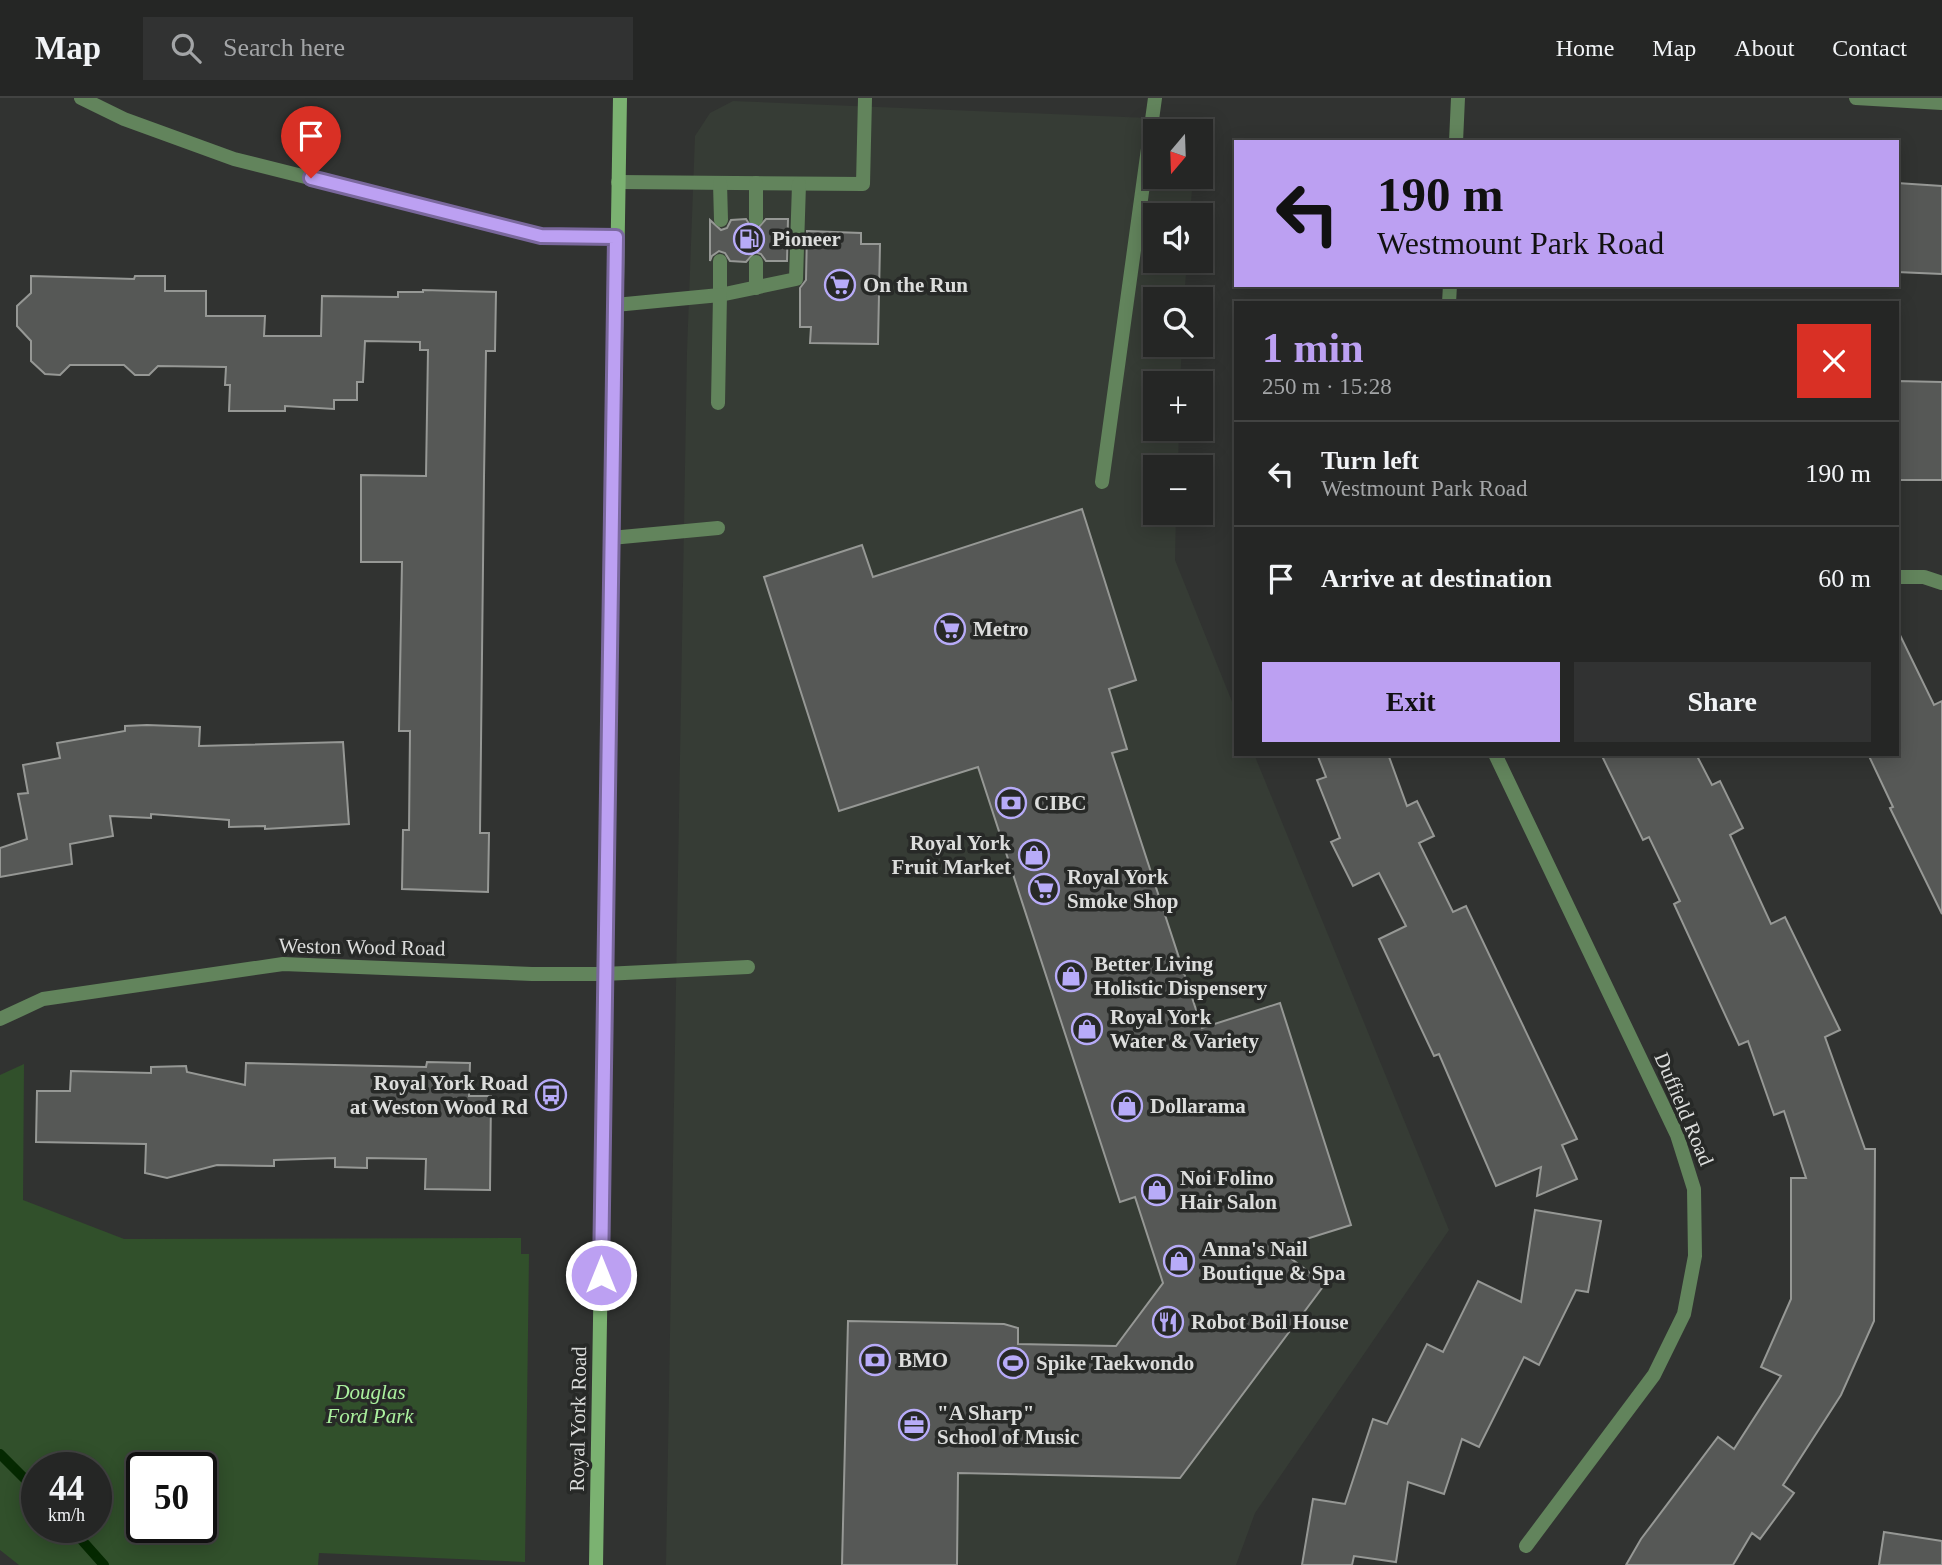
<!DOCTYPE html>
<meta charset="utf-8">
<style>
:root{--surface:#252625;--page:#313232;--text:#f1f3f6;--muted:#a3a5a7;--line:#424342;--accent:#bca0f2}
body{margin:0;font-family:Georgia,serif;background:var(--page);color:var(--text);height:100vh;display:flex;flex-direction:column;font-size:26px;white-space:nowrap}
*{box-sizing:border-box;margin:0}
p{font-size:23px;color:var(--muted)}
.icon{flex:none;width:38px;height:38px;fill:none;stroke:currentColor;stroke-width:2;stroke-linecap:round;stroke-linejoin:round}
.map{position:relative;flex:1;overflow:hidden}
.details{position:absolute;left:1234px;top:203px;width:665px;height:455px;display:flex;flex-direction:column;background:var(--surface);border-radius:0px;box-shadow:0 4px 18px #0003,0 0 0 2px var(--line)}
.details>*{flex:none}
.hud{position:absolute;left:1234px;top:42px;width:665px;height:147px;border-radius:0px;box-shadow:0 4px 18px #0003,0 0 0 2px var(--line);background:#bca0f2;color:#111;overflow:hidden}
.needle{width:46px;rotate:199deg}
.fabs{position:absolute;left:1143px;top:21px;display:grid;gap:14px}
.fabs a{display:grid;place-items:center;width:70px;height:70px;border-radius:0px;background:var(--surface);box-shadow:0 4px 18px #0003,0 0 0 2px var(--line);font-size:35px}
.speed{position:absolute;left:21px;top:1354px;display:flex;gap:14px;font-size:35px;font-weight:700;text-align:center}
.speed>*{display:grid;place-content:center;width:91px;height:91px;border-radius:50%;background:var(--surface);box-shadow:0 4px 18px #0003,0 0 0 2px var(--line);line-height:1}
.speed small{font-size:18px;font-weight:400}
.speed .limit{border:4px solid #111;border-radius:10px;background:#fff;color:#111}
.pin{position:absolute;display:grid;place-items:center;width:60px;height:60px;color:#fff;margin:-72px -30px;border-radius:50% 50% 50% 0;rotate:-45deg;box-shadow:0 0 7px #0007}
.pin .icon{rotate:45deg}
.me{position:absolute;width:77px;margin:-38px;rotate:0deg;stroke-linejoin:round;filter:drop-shadow(0 0 5px #0008)}
.turn{display:flex;align-items:center;gap:24px;height:147px;padding:0 28px;font-size:32px}
.turn .icon{width:91px;height:91px;stroke-width:2.5}
.turn b{display:block;font-size:49px;line-height:60px}
.round{display:grid;place-items:center;flex:none;width:74px;height:74px;border-radius:0px;background:var(--page)}
.head{display:flex;align-items:center;justify-content:space-between;height:119px;padding:0 28px}
h1{font-size:42px;font-weight:700;line-height:52px;color:var(--accent)}
.cta{display:flex;gap:14px;margin-top:auto;padding:14px 28px}
.cta a{flex:1;height:80px;border-radius:0px;background:var(--accent);color:#111;font-size:28px;font-weight:700;line-height:80px;text-align:center}
.cta a+a{background:var(--page);color:var(--text)}
ul{padding:0;list-style:none}
li{display:flex;align-items:center;gap:21px;height:105px;padding:0 28px;border-top:2px solid var(--line)}
li div{flex:1}
li b{display:block;font-size:26px}
li em{font-style:normal}
header{display:flex;align-items:center;gap:42px;box-sizing:border-box;height:98px;padding:0 35px;background:var(--surface);border-bottom:2px solid var(--line)}
header strong{font-size:33px}
nav{display:flex;gap:38px;margin-inline-start:auto;font-size:24px}
.search{width:490px;height:63px;background:var(--page);display:flex;align-items:center;gap:18px;box-sizing:border-box;padding:0 24px;border-radius:0px;color:var(--muted);font-size:26px}
.map>svg:first-child{display:block}
.built{fill:#363c35}
.green{fill:#31502b;fill-rule:evenodd}
.lines{fill:none;stroke-linecap:round;stroke-linejoin:round}
.stream{stroke:#052901;stroke-width:10}
.building{fill:#565856;stroke:#969895;stroke-width:2}
.lane{stroke:#62845c;stroke-width:14}
.street{stroke:#62845c;stroke-width:14}
.secondary{stroke:#7bb271;stroke-width:14}
.route-casing{stroke:#7a689d;stroke-width:18}
.route{stroke:#bca0f2;stroke-width:12}
.labels{text-anchor:middle;dominant-baseline:central;stroke-width:7;stroke-linejoin:round;paint-order:stroke}
.poi-label{font-size:21px;font-weight:bold;fill:#dcdddc;stroke:#272927;text-anchor:start}
.street-label{font-size:21px;fill:#dcdddc;stroke:#272927}
.park-label{font-size:21px;font-style:italic;fill:#aaf09e;stroke:#272927}
</style>
<header>
<strong>Map</strong>
<div class="search"><svg class="icon" aria-label="search" viewBox="0 0 24 24"><circle cx="10" cy="10" r="6"/><path d="M15 15l6 6"/></svg>Search here</div>
<nav><a>Home</a><a>Map</a><a>About</a><a>Contact</a></nav>
</header>
<div class="map">
<svg width="1942" height="1467" viewBox="0 0 1942 1467">
<rect width="100%" height="100%" fill="#313331"/>
<path class="built" d="M733 3 1197 22 1196 33H1155V79H1193L1190 117H1155V163H1187L1184 201H1155V247H1182L1180 285H1155V331H1179L1178 369H1155V415H1176L1175 462 1235 611 1236 656H1254L1449 1132 1255 1415 1236 1467H666L687 254 695 38 710 15Z"/>
<path class="green" d="M24 966 23 1102 124 1141 521 1140V1156H529L525 1464 319 1455 318 1467H19L0 1452V977ZM37 1370H96V1430H37ZM142 1370H201V1430H142Z"/>
<g class="lines">
<g class="stream">
<path d="M0 1356 37 1393"/>
<path d="M71 1430 104 1467"/>
</g>
</g>
<g class="building">
<path d="M1897 85 1942 88V176L1897 174Z"/>
<path d="M746 121 751 129 757 131 766 121H788L787 163H766L761 156 755 154 746 164 730 163 725 155 719 153 712 158 710 163V122L721 132 727 130 731 122Z"/>
<path d="M807 133 861 135V146H880L878 246 810 245 811 229H800V190L806 182Z"/>
<path d="M31 178 134 181 135 178H165V193H206V218H265L264 238H321L322 198 398 199V194H423V192L496 194 495 253H486L484 379 480 735H489L488 794 402 791 403 732H409L410 633H399L402 464H361V377L426 378 428 252H420V244L365 243 363 284H357V302H334V311L285 308V313H229L230 287H225L226 269 158 268 149 277H135L124 267H70L60 277 45 276 31 263V243L17 228V208L31 195Z"/>
<path d="M1897 283 1942 284V382H1897Z"/>
<path d="M1082 411 1136 582 1109 591 1127 651 1112 655 1202 930 1280 905 1351 1127 1277 1150 1325 1186 1180 1380 958 1375 957 1467H842L848 1223 1004 1226 1018 1230V1246L1116 1248 1163 1185 1135 1099 1120 1104 978 669 839 713 764 479 862 447 873 479Z"/>
<path d="M1897 531 1934 607 1942 603V816L1890 710 1893 709 1868 656H1897Z"/>
<path d="M147 627 200 629 199 648 343 644 349 726 265 731V728L229 729V722L151 716V720L110 718 113 738 70 746 72 766 0 779V750L27 741 18 696 28 695 23 667 60 660 57 645 125 633V628Z"/>
<path d="M1317 656H1388L1407 708 1417 703 1434 738 1419 745 1453 814 1466 808 1577 1041 1562 1047 1577 1081 1537 1098 1541 1069 1496 1088 1439 956 1434 958 1379 841 1406 828 1379 775 1353 788 1331 744 1340 740 1317 682 1326 679Z"/>
<path d="M1601 656H1696L1712 687 1720 683 1743 730 1730 737 1771 826 1785 819 1840 932 1825 939 1865 1051H1875L1874 1223 1841 1297 1783 1387 1794 1395 1760 1441 1752 1435 1733 1467H1626L1641 1441 1718 1339 1734 1351 1781 1278 1761 1269 1791 1201V1080H1806L1784 1013 1774 1017 1748 943 1739 947 1674 806 1680 803 1649 739 1643 742Z"/>
<path d="M427 964 470 965 469 998H491L490 1092 425 1091 426 1061 367 1060V1070L335 1069V1060L274 1062V1068L217 1067 167 1080 145 1075 146 1046 36 1044 37 993H70L71 973 151 975V969L186 968 187 974 245 987 246 965 426 969Z"/>
<path d="M1535 1112 1601 1123 1588 1194 1576 1192 1539 1267 1524 1259 1479 1349 1462 1341 1444 1396 1408 1384 1396 1464 1354 1458 1352 1467H1302L1313 1401 1345 1406 1373 1321 1387 1326 1427 1246 1443 1254 1478 1183 1521 1204Z"/>
<path d="M1884 1434 1942 1443V1467H1879Z"/>
</g>
<g class="lines">
<g class="lane">
<path d="M618 84 863 86 865 0"/>
<path d="M720 85 721 122"/>
<path d="M756 85V121"/>
<path d="M720 163V197L796 181 799 86"/>
<path d="M756 164V190"/>
<path d="M615 207 720 197 718 305"/>
<path d="M1102 384 1155 0"/>
<path d="M611 440 718 430"/>
<path d="M604 876 748 869"/>
</g>
<g class="street">
<path d="M81 0 124 21 234 61 541 138 616 139"/>
<path d="M1856 0 1942 5"/>
<path d="M1456 44 1458 0"/>
<path d="M1449 205 1450 187"/>
<path d="M1897 479H1924L1942 485"/>
<path d="M1495 656 1677 1037 1694 1091 1695 1158 1684 1216 1654 1277 1526 1448"/>
<path d="M0 921 43 901 283 866 532 876H604"/>
</g>
<path class="secondary" d="M596 1467 620 0"/>
</g>
<g class="lines">
<g class="route-casing">
<path id="route" d="M311 80 541 138 616 139 601 1177"/>
</g>
<use href="#route" class="route"/>
</g>
<defs>
<g id="fuel-ring" transform="scale(1.575)"><circle r="9.5" fill="#272927" stroke="#b7abf8" stroke-width="1.5"/><path d="M-5.5-6h7V0h2V4h1.3V-2.5L3-4.5l.8-.8L6-3V5H2.5V1h-1V6h-7ZM-4.2-4.7v3.2H.2V-4.7Z" fill="#b7abf8"/></g>
<g id="supermarket-ring" transform="scale(1.575)"><circle r="9.5" fill="#272927" stroke="#b7abf8" stroke-width="1.5"/><path d="M-6-5.5h2.5l.6 2H6L4.5 2H-2.5L-4.4-4H-6ZM-1.5 3.2a1.3 1.3 0 1 0 .1 0ZM3 3.2a1.3 1.3 0 1 0 .1 0Z" fill="#b7abf8"/></g>
<g id="bank-ring" transform="scale(1.575)"><circle r="9.5" fill="#272927" stroke="#b7abf8" stroke-width="1.5"/><path d="M-6-4H6V4H-6ZM0-2.3a2.3 2.3 0 1 0 0 4.6a2.3 2.3 0 1 0 0-4.6Z" fill="#b7abf8"/></g>
<g id="shop-ring" transform="scale(1.575)"><circle r="9.5" fill="#272927" stroke="#b7abf8" stroke-width="1.5"/><path d="M-5-2.5h2.3a2.7 3.5 0 0 1 5.4 0H5L5.5 6h-11ZM-1.5-2.5h3a1.5 2.3 0 0 0-3 0Z" fill="#b7abf8"/></g>
<g id="bus-ring" transform="scale(1.575)"><circle r="9.5" fill="#272927" stroke="#b7abf8" stroke-width="1.5"/><path d="M-5-6H5V4H4V6H2V4H-2V6H-4V4H-5ZM-3.5-4V0h7V-4ZM-3.5 1.2v1.5H-2V1.2ZM2 1.2v1.5H3.5V1.2Z" fill="#b7abf8"/></g>
<g id="restaurant-ring" transform="scale(1.575)"><circle r="9.5" fill="#272927" stroke="#b7abf8" stroke-width="1.5"/><path d="M-5-6h1v4h1v-4h1v4h1v-4h1v5L-1.5 .5V6h-2V.5L-5-1ZM5-6V6H3V1.5H1.5Q1.5-4 5-6Z" fill="#b7abf8"/></g>
<g id="stadium-ring" transform="scale(1.575)"><circle r="9.5" fill="#272927" stroke="#b7abf8" stroke-width="1.5"/><path d="M0-5a6.5 5 0 1 0 0 10a6.5 5 0 1 0 0-10ZM-3.5-1.8h7v3.6h-7Z" fill="#b7abf8"/></g>
<g id="office-ring" transform="scale(1.575)"><circle r="9.5" fill="#272927" stroke="#b7abf8" stroke-width="1.5"/><path d="M-6-3h4V-5.5h4V-3h4V5H-6ZM-1-4.5V-3h2v-1.5ZM-6 0V1H6V0Z" fill="#b7abf8"/></g>
</defs>
<g fill-rule="evenodd">
<use href="#fuel-ring" x="749" y="141"/>
<use href="#supermarket-ring" x="840" y="187"/>
<use href="#supermarket-ring" x="950" y="531"/>
<use href="#bank-ring" x="1011" y="705"/>
<use href="#shop-ring" x="1034" y="757"/>
<use href="#supermarket-ring" x="1044" y="791"/>
<use href="#shop-ring" x="1071" y="878"/>
<use href="#shop-ring" x="1087" y="931"/>
<use href="#bus-ring" x="551" y="997"/>
<use href="#shop-ring" x="1127" y="1008"/>
<use href="#shop-ring" x="1157" y="1092"/>
<use href="#shop-ring" x="1179" y="1163"/>
<use href="#restaurant-ring" x="1168" y="1224"/>
<use href="#bank-ring" x="875" y="1262"/>
<use href="#stadium-ring" x="1013" y="1265"/>
<use href="#office-ring" x="914" y="1327"/>
</g>
<g class="labels">
<g class="poi-label">
<text x="772" y="141">Pioneer</text>
<text x="863" y="187">On the Run</text>
<text x="973" y="531">Metro</text>
<text x="1034" y="705">CIBC</text>
<text x="1011" y="745" text-anchor="end">Royal York<tspan x="1011" dy="24">Fruit Market</tspan></text>
<text x="1067" y="779">Royal York<tspan x="1067" dy="24">Smoke Shop</tspan></text>
<text x="1094" y="866">Better Living<tspan x="1094" dy="24">Holistic Dispensery</tspan></text>
<text x="1110" y="919">Royal York<tspan x="1110" dy="24">Water &amp; Variety</tspan></text>
<text x="528" y="985" text-anchor="end">Royal York Road<tspan x="528" dy="24">at Weston Wood Rd</tspan></text>
<text x="1150" y="1008">Dollarama</text>
<text x="1180" y="1080">Noi Folino<tspan x="1180" dy="24">Hair Salon</tspan></text>
<text x="1202" y="1151">Anna's Nail<tspan x="1202" dy="24">Boutique &amp; Spa</tspan></text>
<text x="1191" y="1224">Robot Boil House</text>
<text x="898" y="1262">BMO</text>
<text x="1036" y="1265">Spike Taekwondo</text>
<text x="937" y="1315">"A Sharp"<tspan x="937" dy="24">School of Music</tspan></text>
</g>
<g class="street-label">
<text transform="translate(362 849) rotate(1)">Weston Wood Road</text>
<text transform="translate(1684 1011) rotate(67)">Duffield Road</text>
<text transform="translate(578 1321) rotate(-89)">Royal York Road</text>
</g>
<g class="park-label">
<text x="370" y="1294">Douglas<tspan x="370" dy="24">Ford Park</tspan></text>
</g>
</g>
</svg>
<div class="fabs">
<a><svg class="needle" viewBox="-14 -14 28 28"><path d="M0-13l5 13h-10z" fill="#e53935"/><path d="M0 13l5-13h-10z" fill="#a3a5a7"/></svg></a>
<a><svg class="icon" aria-label="sound" viewBox="0 0 24 24"><path d="M4 9h4l5-4v14l-5-4H4zM17 9q2 3 0 6"/></svg></a>
<a><svg class="icon" aria-label="search" viewBox="0 0 24 24"><circle cx="10" cy="10" r="6"/><path d="M15 15l6 6"/></svg></a>
<a>+</a>
<a>−</a>
</div>
<div class="speed"><div>44<small>km/h</small></div><div class="limit">50</div></div>
<div class="pin" style="left:311px;top:80px;background:#d93025"><svg class="icon" aria-label="arrive" viewBox="0 0 24 24"><path d="M6 21V4h12l-3 4 3 4H6"/></svg></div>
<svg class="me" style="left:601px;top:1177px" viewBox="-20 -20 40 40"><circle r="17" fill="#bca0f2" stroke="#fff" stroke-width="3"/><path d="M0-11L8 9 0 5-8 9z" fill="#fff"/></svg>
<div class="hud">
<div class="turn"><svg class="icon" aria-label="left" viewBox="0 0 24 24"><path d="M17 20v-9H6M10 6l-5 5 5 5"/></svg><div><b>190 m</b>Westmount Park Road</div></div>
</div>
<section class="details">
<div class="head"><div><h1>1 min</h1><p>250 m · 15:28</p></div><a class="round" style="background:#d93025;color:#fff"><svg class="icon" aria-label="close" viewBox="0 0 24 24"><path d="M6 6l12 12M18 6L6 18"/></svg></a></div>
<ul>
<li><svg class="icon" aria-label="left" viewBox="0 0 24 24"><path d="M17 20v-9H6M10 6l-5 5 5 5"/></svg><div><b>Turn left</b><p>Westmount Park Road</p></div><em>190 m</em></li>
<li><svg class="icon" aria-label="arrive" viewBox="0 0 24 24"><path d="M6 21V4h12l-3 4 3 4H6"/></svg><div><b>Arrive at destination</b></div><em>60 m</em></li>
</ul>
<div class="cta"><a>Exit</a><a>Share</a></div>
</section>
</div>
